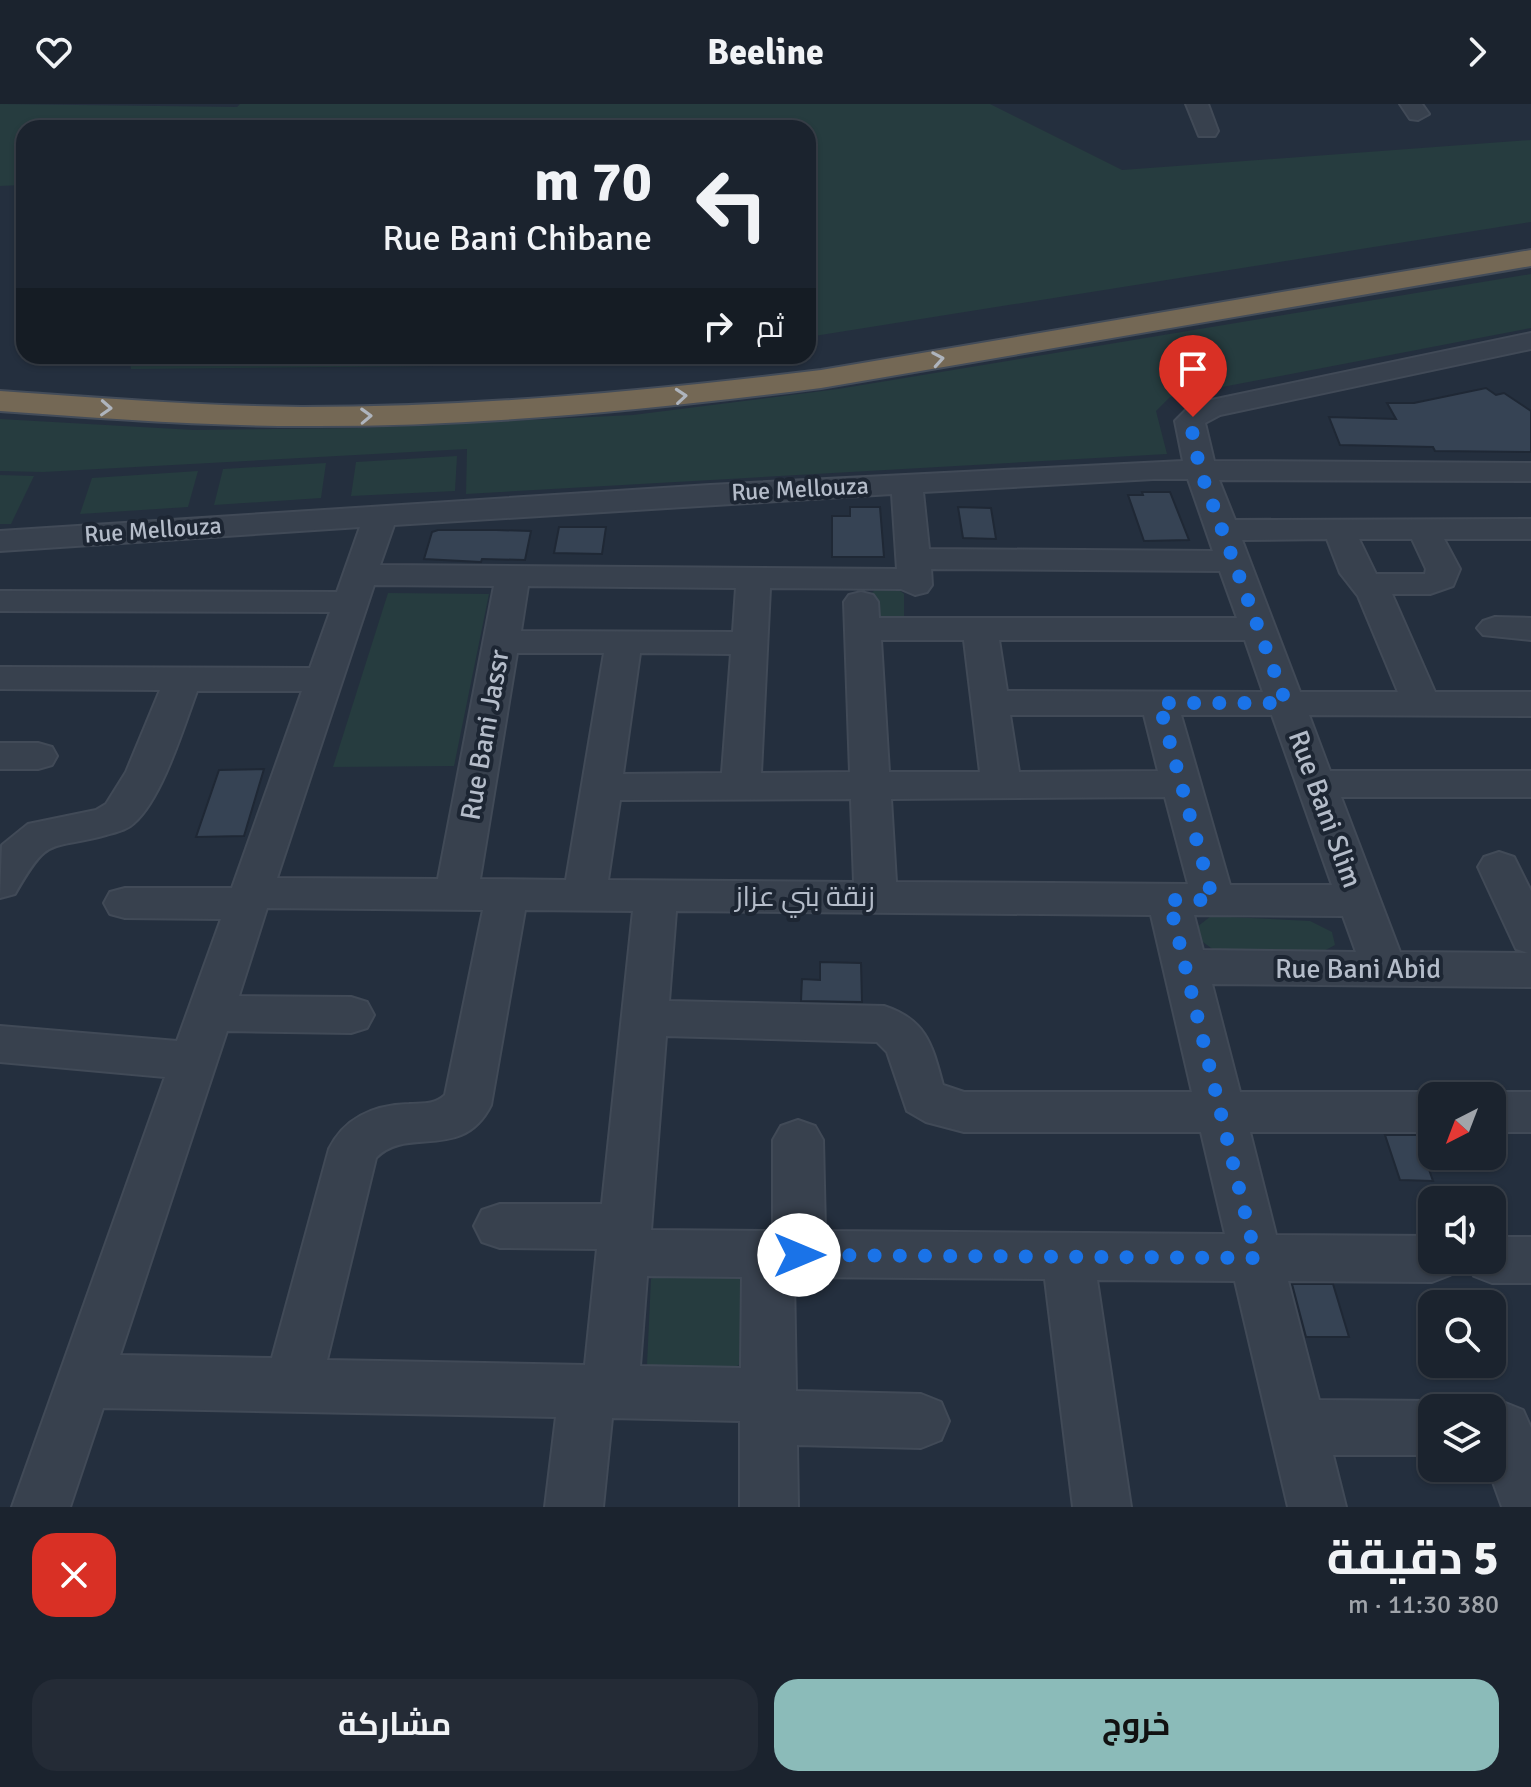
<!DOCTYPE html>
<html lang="ar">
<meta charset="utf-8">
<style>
:root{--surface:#1b232e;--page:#242b36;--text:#f1f3f6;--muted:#a0a4aa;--line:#39404a;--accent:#8bbbb9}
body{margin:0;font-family:Signika,Cairo,sans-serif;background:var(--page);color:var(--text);direction:rtl;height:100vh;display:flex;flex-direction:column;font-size:30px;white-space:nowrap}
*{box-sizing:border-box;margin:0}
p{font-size:26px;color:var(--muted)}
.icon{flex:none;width:44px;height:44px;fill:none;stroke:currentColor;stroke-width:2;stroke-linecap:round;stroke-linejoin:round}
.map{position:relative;height:1403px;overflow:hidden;direction:ltr}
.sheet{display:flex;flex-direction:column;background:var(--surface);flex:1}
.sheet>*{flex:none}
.hud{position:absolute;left:16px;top:16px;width:800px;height:244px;border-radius:24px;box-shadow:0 2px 6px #0004,0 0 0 2px var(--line);direction:rtl;background:#1b232e;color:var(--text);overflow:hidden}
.needle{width:52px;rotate:222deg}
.buttons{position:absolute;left:1418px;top:978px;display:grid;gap:16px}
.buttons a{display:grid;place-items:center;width:88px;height:88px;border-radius:16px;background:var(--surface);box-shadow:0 2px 6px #0004,0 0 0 2px var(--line);font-size:40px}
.pin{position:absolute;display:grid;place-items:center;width:68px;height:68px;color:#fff;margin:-82px -34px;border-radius:50% 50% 50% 0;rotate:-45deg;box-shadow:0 0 8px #0007}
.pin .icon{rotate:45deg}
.me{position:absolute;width:88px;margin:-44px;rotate:90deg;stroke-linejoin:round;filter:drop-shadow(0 0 6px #0008)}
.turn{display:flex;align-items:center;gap:28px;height:168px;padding:0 32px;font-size:36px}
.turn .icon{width:104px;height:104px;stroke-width:2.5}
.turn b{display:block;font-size:56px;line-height:68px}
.then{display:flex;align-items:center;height:76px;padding:0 32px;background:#0003;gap:16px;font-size:30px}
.round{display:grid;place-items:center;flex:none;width:84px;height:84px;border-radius:24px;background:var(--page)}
.head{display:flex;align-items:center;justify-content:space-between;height:136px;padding:0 32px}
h1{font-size:48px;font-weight:700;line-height:60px}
.primary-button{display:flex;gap:16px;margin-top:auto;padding:16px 32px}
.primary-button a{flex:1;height:92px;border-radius:24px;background:var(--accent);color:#111;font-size:32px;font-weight:700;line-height:92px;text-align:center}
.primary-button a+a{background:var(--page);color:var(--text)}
header{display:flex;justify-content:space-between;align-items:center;height:104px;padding:0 32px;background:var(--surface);font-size:36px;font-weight:700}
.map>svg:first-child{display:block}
.green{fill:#263c3f}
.building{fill:#364354;stroke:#1f2835;stroke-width:2}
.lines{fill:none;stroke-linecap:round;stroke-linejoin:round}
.minor-casing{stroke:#414a57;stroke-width:4}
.highway-casing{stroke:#434c59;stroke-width:4}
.minor{fill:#38414e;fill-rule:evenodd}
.highway{fill:#746855;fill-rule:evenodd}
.oneway{stroke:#aeb4bd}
.route{stroke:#1a73e8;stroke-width:14;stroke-dasharray:0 25.2}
.labels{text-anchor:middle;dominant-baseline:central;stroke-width:8;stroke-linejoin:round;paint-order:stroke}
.far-street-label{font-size:24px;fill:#b4bcc9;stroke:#1d2633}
.street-label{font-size:28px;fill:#b4bcc9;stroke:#1d2633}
</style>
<header><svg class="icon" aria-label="forward" viewBox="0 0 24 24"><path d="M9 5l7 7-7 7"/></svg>Beeline<svg class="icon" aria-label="heart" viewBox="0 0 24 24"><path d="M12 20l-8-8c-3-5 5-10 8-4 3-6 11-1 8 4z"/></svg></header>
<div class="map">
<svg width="1531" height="1403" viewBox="0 0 1531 1403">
<rect width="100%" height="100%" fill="#242f3e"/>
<g class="green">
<path d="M0 0 237 3 240 0H990L1122 66 1531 36V118L808 233V24H24V81L0 82Z"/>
<path d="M1531 170V224L1170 293 1156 307 1167 350 466 390 467 345 43 368 0 367V315L194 326 361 324 633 311 838 285Z"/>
<path d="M129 252H681L626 260 131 265Z"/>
<path d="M457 352 455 387 351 392 356 358Z"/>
<path d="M326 359 321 394 214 401 223 365Z"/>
<path d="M198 367 188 403 80 410 92 374Z"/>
<path d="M0 371 34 372 11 420H0Z"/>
<path d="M897 484 904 490V513L900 516 878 515 870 492C875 481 887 484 897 484Z"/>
<path d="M388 489 489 490 454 662 333 663Z"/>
<path d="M1211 812 1310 817 1332 828 1335 841 1322 848 1214 846 1200 836 1197 823Z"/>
<path d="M660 1170H739L745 1177V1257L732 1265H653L647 1261 651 1175Z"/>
</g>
<g class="building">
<path d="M1486 284 1496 291 1504 289 1531 307V348L1435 347 1433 343 1340 341 1329 313 1396 315 1387 299H1414Z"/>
<path d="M1142 388H1170L1189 436 1144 437 1128 391H1143Z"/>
<path d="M850 403H880L884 453H832V412H850Z"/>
<path d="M958 403 991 404 996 435 963 434Z"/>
<path d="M559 423H606L602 450 554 449Z"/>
<path d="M438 426H496L531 427 525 456 482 455 481 458 424 455 432 428Z"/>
<path d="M264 665 244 732 196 733 219 666Z"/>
<path d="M820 858 861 859 862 898 801 897 802 875 820 876Z"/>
<path d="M1385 1031H1417L1433 1077 1400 1076Z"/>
<path d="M1292 1180H1333L1349 1233H1306Z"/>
</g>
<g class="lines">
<g class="minor-casing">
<g id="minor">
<path d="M1186 0H1208L1218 27 1215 32H1199Z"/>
<path d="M1400 0H1422L1429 10 1418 16 1410 15Z"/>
<path d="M1531 229V245L1220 311 1205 319 1214 357 1531 359V377L1219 376 1235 416 1531 415V435H1444L1460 465 1453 482 1430 490H1392L1435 588H1531V612L1309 611 1330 667H1531V693H1341L1400 848 1528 849 1516 845 1478 763 1484 753 1499 748 1514 753 1531 787V883L1212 880 1240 988H1432L1443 992H1432V1028H1250L1276 1131 1432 1132V1156H1458L1450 1171 1432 1178 1288 1177 1319 1296 1432 1297 1451 1304H1432V1351H1333L1346 1403H1288L1235 1177 1097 1176 1131 1403H1073L1045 1175 794 1173 796 1287 921 1290 941 1298 949 1317 941 1336 921 1344 797 1341 798 1403H740V1317L612 1314 603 1403H545L556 1313 103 1304 70 1403H12L165 973 0 958V922L177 937 221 815 125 814 110 810 104 799 110 788 125 784H232L302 587H197C184 622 162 695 134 719 127 726 116 728 106 731 48 747 49 730 15 790L0 794 2 741 28 720 96 706 106 700 126 668 160 586 0 585V563L310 564 330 508 0 507V487L337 488 360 423 0 447V427L710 381 1183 357 1175 317 1189 303 1202 298ZM1153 375H1188L1213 447 929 445 923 388ZM892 390 897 465 380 461 394 421ZM1327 435 1340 469 1358 492 1398 588H1300L1242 436ZM1359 435H1412L1426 465 1425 470H1376ZM931 465 1220 467 1237 514H879L878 498 873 491 861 488 849 491 844 498 850 668 761 669 770 484 901 485 915 491 927 488 932 481ZM374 481 494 482 438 775 277 774ZM528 482 736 484 733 528 521 527ZM881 536H964L980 668H889ZM999 536H1245L1263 588 1007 587ZM517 549H604L566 776 480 775ZM640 549 731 550 722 669 623 670ZM1010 611H1144L1158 667 1019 668ZM1181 611H1272L1332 781H1230ZM1165 693 1188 780 896 778 891 695ZM851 695 854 778 608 776 620 696ZM267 804 483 806 445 991C434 1001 423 999 409 1000 374 1001 345 1013 329 1045L272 1254 120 1251 227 927 351 929 367 924 374 911 367 898 351 893 239 892ZM525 806 633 807 602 1100H500L482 1106 474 1122 482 1138 500 1144 597 1145 585 1261 327 1256 376 1054C407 1021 462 1059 491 1001ZM676 807 1151 811 1192 988H964L943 981C932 941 927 916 884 902L669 897ZM1194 811 1343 812 1356 848 1203 846ZM666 932 877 938 887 948 907 1007 926 1018 964 1028H1201L1225 1130 825 1127 823 1036 815 1022 798 1016 781 1022 773 1036V1127L651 1126ZM647 1172 742 1173 741 1264 640 1262Z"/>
<path d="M1495 513 1531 514V536L1483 531 1477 524 1483 517Z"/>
<path d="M0 639H38L52 643 57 652 52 661 38 665H0Z"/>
<path d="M1492 988H1531V1028H1492V992H1481Z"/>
<path d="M1492 1133H1531V1179H1492L1474 1172 1466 1156H1492Z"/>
<path d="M1503 1298 1523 1306 1531 1324V1403H1502L1488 1364H1492V1304H1487Z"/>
</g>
</g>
<g class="highway-casing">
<path id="highway" d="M1531 146V162L821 284C649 306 476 323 302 322 201 322 101 314 0 307V287C101 294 201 302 302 303 476 303 649 287 821 266Z"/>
</g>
<use href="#minor" class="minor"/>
<use href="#highway" class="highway"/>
</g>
<defs><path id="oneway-chevron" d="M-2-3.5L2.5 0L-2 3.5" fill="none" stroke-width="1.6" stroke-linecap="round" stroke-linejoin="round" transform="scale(2)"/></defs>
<g class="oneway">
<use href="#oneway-chevron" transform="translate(938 255) rotate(-10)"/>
<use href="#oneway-chevron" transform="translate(681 292) rotate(-5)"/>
<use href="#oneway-chevron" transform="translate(106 304) rotate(3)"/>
<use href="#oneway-chevron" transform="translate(366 312) rotate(-2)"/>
</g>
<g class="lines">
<path class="route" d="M799 1151 1256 1154 1169 796H1213L1159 599H1286L1200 366 1190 317 1193 313"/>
</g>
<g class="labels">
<g class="far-street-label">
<text transform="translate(800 385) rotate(-3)">Rue Mellouza</text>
<text transform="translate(153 426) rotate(-4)">Rue Mellouza</text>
</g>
<g class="street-label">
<text transform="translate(485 631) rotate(-80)">Rue Bani Jassr</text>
<text transform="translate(1325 705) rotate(70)">Rue Bani Slim</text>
<text x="805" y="793">زنقة بني عزاز</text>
<text x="1358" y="865">Rue Bani Abid</text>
</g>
</g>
</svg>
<div class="buttons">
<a><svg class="needle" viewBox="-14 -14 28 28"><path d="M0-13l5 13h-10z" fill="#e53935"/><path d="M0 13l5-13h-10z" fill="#a0a4aa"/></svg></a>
<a><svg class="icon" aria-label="sound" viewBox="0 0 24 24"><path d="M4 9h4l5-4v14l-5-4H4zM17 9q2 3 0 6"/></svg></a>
<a><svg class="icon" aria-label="search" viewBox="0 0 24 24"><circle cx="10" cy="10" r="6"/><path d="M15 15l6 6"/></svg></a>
<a><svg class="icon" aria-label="layers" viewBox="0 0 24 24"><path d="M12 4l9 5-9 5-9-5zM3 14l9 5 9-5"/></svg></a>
</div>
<div class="pin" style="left:1193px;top:313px;background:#d93025"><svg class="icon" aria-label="arrive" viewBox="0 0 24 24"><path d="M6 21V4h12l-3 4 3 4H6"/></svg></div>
<svg class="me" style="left:799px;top:1151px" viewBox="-20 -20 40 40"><circle r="19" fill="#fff"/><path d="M0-13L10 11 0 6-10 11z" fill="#1a73e8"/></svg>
<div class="hud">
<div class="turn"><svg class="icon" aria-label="left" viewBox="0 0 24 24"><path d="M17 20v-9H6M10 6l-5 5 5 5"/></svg><div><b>70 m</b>Rue Bani Chibane</div></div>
<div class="then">ثم<svg class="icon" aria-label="right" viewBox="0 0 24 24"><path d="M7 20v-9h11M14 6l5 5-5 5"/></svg></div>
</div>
</div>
<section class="sheet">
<div class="head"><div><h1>5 دقيقة</h1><p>380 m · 11:30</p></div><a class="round" style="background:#d93025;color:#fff"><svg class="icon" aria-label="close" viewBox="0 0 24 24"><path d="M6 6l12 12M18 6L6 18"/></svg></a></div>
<div class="primary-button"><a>خروج</a><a>مشاركة</a></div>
</section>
